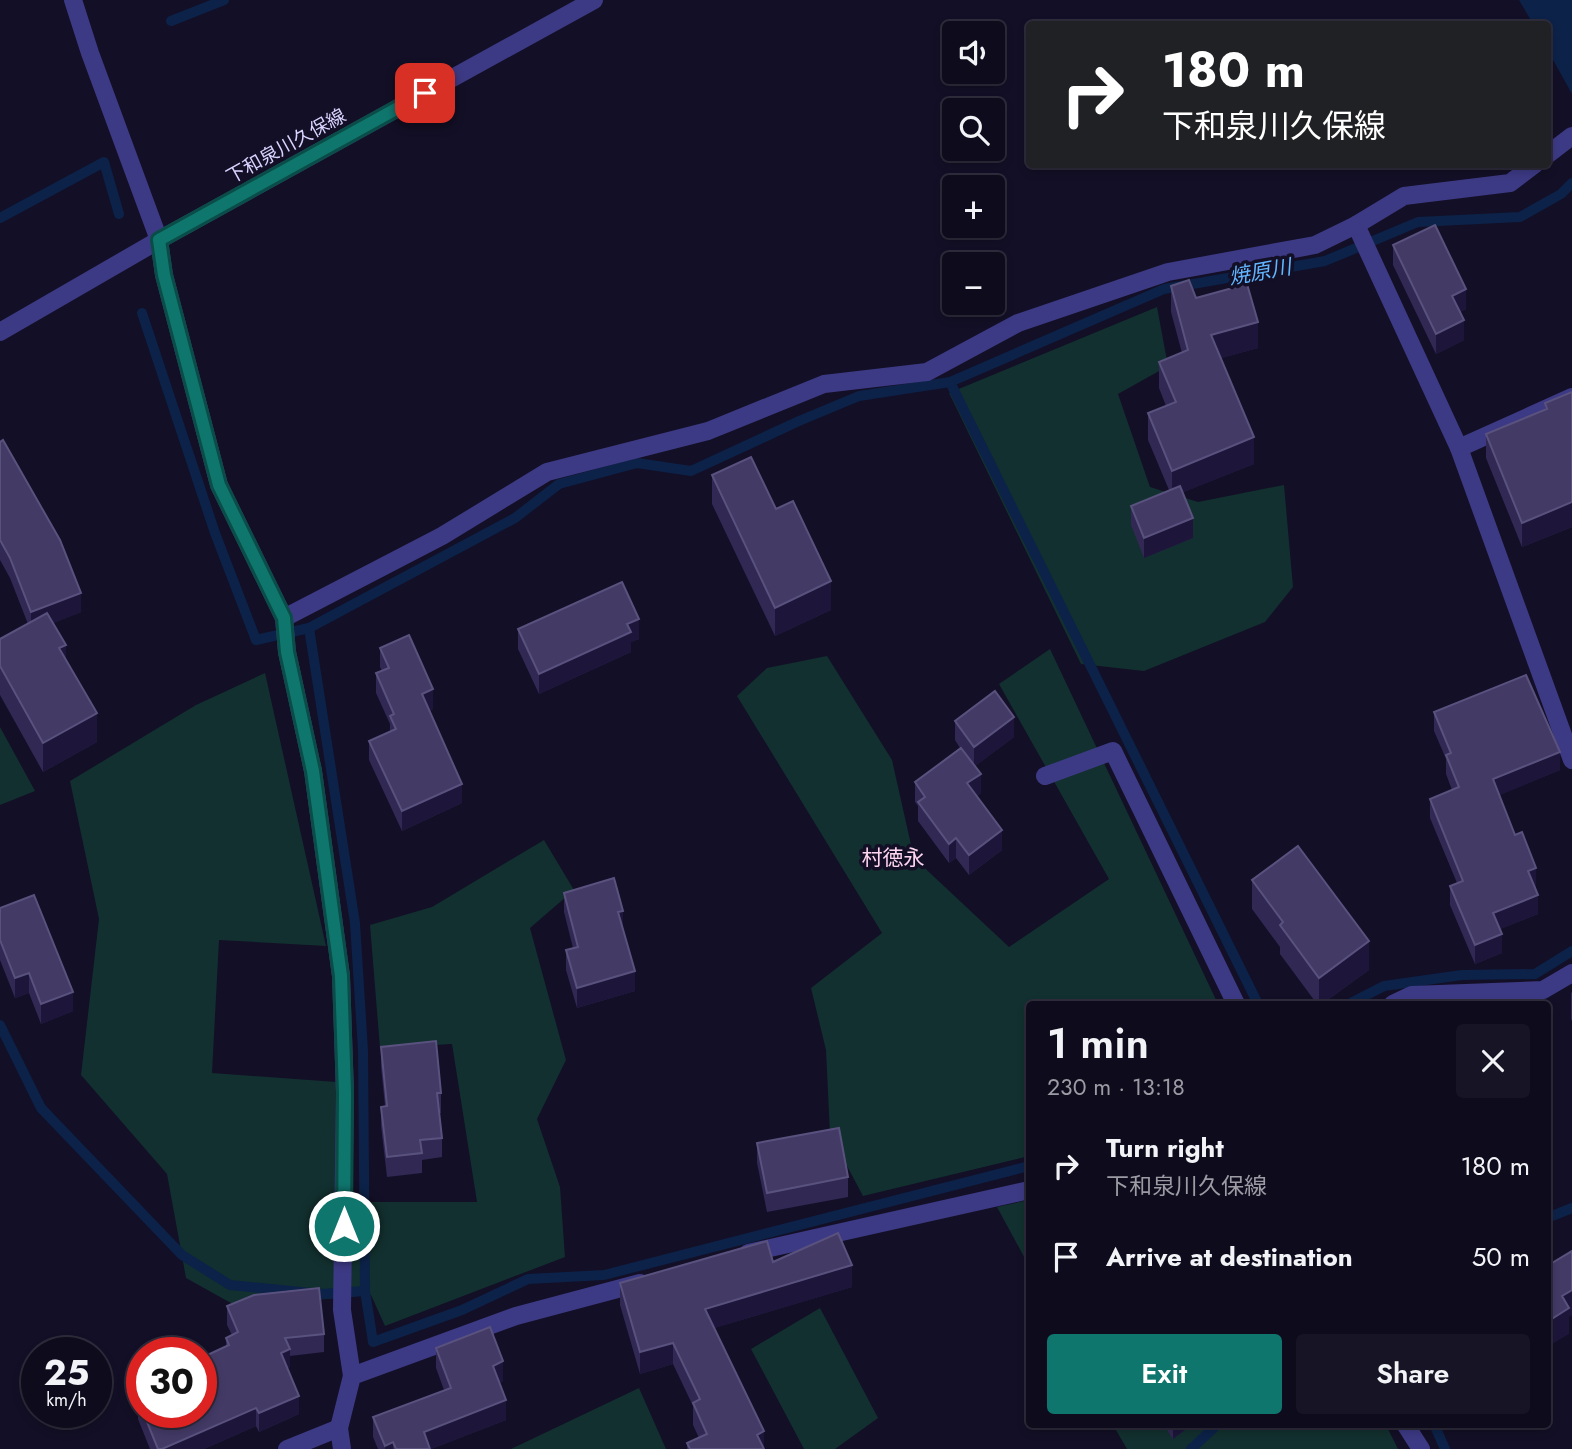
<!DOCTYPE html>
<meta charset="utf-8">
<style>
:root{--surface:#0e0b1c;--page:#171425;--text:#f1f3f6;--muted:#9b9ba3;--line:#2e2b3b;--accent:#0f766e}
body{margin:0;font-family:Jost,"Noto Sans JP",sans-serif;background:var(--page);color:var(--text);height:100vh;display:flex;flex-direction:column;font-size:26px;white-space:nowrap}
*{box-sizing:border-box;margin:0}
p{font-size:23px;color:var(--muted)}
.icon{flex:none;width:38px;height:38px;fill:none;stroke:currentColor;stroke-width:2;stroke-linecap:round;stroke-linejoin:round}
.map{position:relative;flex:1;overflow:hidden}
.side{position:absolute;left:1026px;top:1001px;width:525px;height:427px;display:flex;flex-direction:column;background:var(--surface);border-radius:7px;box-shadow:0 4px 10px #0003,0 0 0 2px var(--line)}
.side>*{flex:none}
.hud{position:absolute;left:1026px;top:21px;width:525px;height:147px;border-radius:7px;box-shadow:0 4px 10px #0003,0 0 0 2px var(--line);background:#202124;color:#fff;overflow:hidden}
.tools{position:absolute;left:942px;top:21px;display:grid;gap:14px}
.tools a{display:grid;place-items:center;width:63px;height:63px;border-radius:7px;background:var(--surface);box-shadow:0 4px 10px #0003,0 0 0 2px var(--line);font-size:35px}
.speed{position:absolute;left:21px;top:1337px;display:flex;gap:14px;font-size:35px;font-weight:700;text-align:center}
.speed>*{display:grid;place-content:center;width:91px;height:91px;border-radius:50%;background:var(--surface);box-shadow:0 4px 10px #0003,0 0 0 2px var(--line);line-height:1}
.speed small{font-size:18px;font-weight:400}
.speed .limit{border:10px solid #d22;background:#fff;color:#111}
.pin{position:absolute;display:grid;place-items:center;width:60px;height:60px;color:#fff;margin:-30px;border-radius:14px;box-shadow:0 4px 10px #0006}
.me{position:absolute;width:77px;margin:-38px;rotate:0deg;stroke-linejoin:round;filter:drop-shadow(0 0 5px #0008)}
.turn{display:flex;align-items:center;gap:24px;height:147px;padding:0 21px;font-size:32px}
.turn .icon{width:91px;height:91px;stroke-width:2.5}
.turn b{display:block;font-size:49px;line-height:60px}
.round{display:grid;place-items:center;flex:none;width:74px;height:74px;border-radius:7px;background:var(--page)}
.head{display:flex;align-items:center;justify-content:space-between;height:119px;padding:0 21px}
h1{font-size:42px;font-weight:600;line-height:52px}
.action{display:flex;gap:14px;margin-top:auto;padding:14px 21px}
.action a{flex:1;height:80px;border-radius:7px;background:var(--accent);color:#fff;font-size:28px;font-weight:600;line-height:80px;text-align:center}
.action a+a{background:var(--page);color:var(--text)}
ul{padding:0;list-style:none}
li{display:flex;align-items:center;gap:21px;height:91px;padding:0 21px}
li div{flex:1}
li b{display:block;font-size:26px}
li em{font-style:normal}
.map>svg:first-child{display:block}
.green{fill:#12302f}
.water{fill:#0c2248}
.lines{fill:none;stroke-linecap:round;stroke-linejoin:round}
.stream{stroke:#0c2248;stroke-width:10}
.service{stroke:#3d3a85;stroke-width:18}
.minor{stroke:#3d3a85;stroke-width:18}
.tertiary{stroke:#3d3a85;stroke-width:18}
.wall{fill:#312854}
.shaded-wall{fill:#1d163a}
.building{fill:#433a66;stroke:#5a527e;stroke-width:2}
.route-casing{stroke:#0a4d48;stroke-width:18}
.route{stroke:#0f766e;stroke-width:12}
.labels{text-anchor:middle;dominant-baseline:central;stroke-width:7;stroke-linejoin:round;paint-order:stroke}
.street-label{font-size:19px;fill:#d9d4ff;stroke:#130f26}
.water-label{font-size:21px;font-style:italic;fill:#62b6ff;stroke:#130f26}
.neighbourhood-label{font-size:21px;fill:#ffd6f0;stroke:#130f26}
</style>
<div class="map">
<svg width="1572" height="1449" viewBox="0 0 1572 1449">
<rect width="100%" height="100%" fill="#130f26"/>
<g class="green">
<path d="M1157 307 1168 366 1118 394 1150 487 1198 502 1284 485 1293 587 1265 622 1144 671 1081 664 949 393Z"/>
<path d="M1050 649 1218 1004H1029V1156L863 1196 830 1134 826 1050 811 988 882 933 737 696 767 668 827 656 892 760 914 858 1009 947 1109 879 999 684Z"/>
<path d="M265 673 326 946 219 940 212 1073 337 1082 336 1202H477L452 1044 380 1048 370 925 432 907 544 840 574 890 530 928 566 1060 537 1119 560 1187 565 1257 385 1326 371 1295 238 1307 186 1278 167 1174 81 1075 99 919 70 781 196 705Z"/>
<path d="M0 727 35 791 0 805Z"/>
<path d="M1029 1200V1266L997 1207Z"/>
<path d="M820 1308 878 1418 835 1449H804L751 1349Z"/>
<path d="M639 1388 666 1449H511Z"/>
<path d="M1113 1425H1386L1398 1449H1127Z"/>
</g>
<path class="water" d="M1519 0H1572V94L1547 49V24H1533Z"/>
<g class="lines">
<g class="stream">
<path d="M171 21 224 0"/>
<path d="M0 218 104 162 119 214"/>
<path d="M142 313 215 533 256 640 309 628"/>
<path d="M950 382 1258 1004"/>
<path d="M1349 1004 1384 986 1462 975 1535 974 1572 951"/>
<path d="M0 1025 41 1108 182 1255 230 1285 321 1294 365 1291"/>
<path d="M1029 1166 604 1275 528 1279 462 1310 373 1342 365 1291 363 1050 355 923 309 628 515 518 559 484 637 463 691 471 799 421 859 396 950 382 1164 289 1325 261 1418 222 1520 217 1561 194 1572 183"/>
<path d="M1547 1218 1572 1208"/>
<path d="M1434 1424 1445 1449"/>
<path d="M1191 1449 1218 1424"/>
</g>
<path class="service" d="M1045 776 1113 751 1236 1004"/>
<g class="minor">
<path d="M73 0 90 53 159 240 164 275 219 485 284 618 287 652 313 771 341 976 345 1093 342 1310 352 1376"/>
<path d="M1547 155 1572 136"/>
<path d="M1356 225 1459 448 1572 760"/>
<path d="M1459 448 1572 397"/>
<path d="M284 618 442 536 547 472 708 431 824 384 927 372 1018 323 1168 272 1315 245 1356 225 1404 196 1510 183 1535 164"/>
<path d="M1393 1004 1412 995 1543 990 1572 973"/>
<path d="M748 1253 1029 1190"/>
<path d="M1405 1424 1421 1449"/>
<path d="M287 1449 339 1428"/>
<path d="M342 1449 339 1428 352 1376 516 1316 640 1283"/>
</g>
<path class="tertiary" d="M0 332 159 240 594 0"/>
</g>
<g class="wall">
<path d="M1393 245 1466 309 1460 312 1464 340 1436 354 1393 265Z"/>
<path d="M1171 286 1196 298 1258 348 1221 358 1254 464 1183 492 1193 538 1144 558 1131 525V506L1169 490 1148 440V413L1166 406 1159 388V362L1182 353 1171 312Z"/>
<path d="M1572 392V527L1522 547 1486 458V434L1545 409V403Z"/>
<path d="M0 442 81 612 53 623 97 742 43 772 0 695V639L28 624 10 578 0 560Z"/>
<path d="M712 475 776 509 831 610 775 636 712 504Z"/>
<path d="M518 629 639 639 631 642V652L539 694 518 649Z"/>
<path d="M380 648 433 709 429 711 462 803 402 831 369 760V741L390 732V724L376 693V673L382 671 380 667Z"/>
<path d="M1434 712 1560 770 1499 795 1536 887H1535L1538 914 1500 929 1502 953 1475 964 1450 905V886L1457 883 1430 818V799L1452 790 1446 774V759L1434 731Z"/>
<path d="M955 721 1014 737 975 766 981 793 977 796 1002 850 969 875 956 858 949 863 918 821V806L915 802V782L960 748 955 740Z"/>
<path d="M1252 880 1369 970 1322 1004H1317L1280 954V947L1252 909Z"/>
<path d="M564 893 623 931 635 991 577 1008 566 970V950L573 948 564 912Z"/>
<path d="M0 908 73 1011 41 1024 29 993 15 998 0 960Z"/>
<path d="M1572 992V1021L1571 1019V993Z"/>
<path d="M381 1047 441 1093V1113H439L442 1138V1157L422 1160V1173L387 1177 381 1126V1107L385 1106 381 1067Z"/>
<path d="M757 1143 848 1177V1197L767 1212 757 1163Z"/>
<path d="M773 1262 852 1287 714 1328 764 1431V1449H687V1443L699 1438 693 1425V1406L673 1364 640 1374 620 1305V1283Z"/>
<path d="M227 1306 324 1334V1352L290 1356V1367L287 1368 299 1414 259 1432 256 1426 204 1449H150L138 1419V1401L142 1399V1412H201L226 1347V1338L232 1335 227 1325Z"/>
<path d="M436 1348 503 1381 499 1383 506 1420 431 1449H378L373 1437V1417L444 1390 436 1368Z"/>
<path d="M1163 1424H1193L1173 1439Z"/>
</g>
<g class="shaded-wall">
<path d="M1466 289V309L1452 316V296Z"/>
<path d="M1464 320V340L1436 354V334Z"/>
<path d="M1258 322V348L1211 361V335Z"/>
<path d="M1254 437V464L1172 497V471Z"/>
<path d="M1572 502V527L1522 547V523Z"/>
<path d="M1193 518V538L1144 558V538Z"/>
<path d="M831 581V610L775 636V608Z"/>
<path d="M81 593V612L31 632V612Z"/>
<path d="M639 619V639L631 642V652L539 694V674L627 624Z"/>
<path d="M66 645V673L59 648Z"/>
<path d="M433 689V709L422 714V694Z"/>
<path d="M97 713V742L43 772V743Z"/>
<path d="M1014 717V737L974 767V747Z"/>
<path d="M1560 752V770L1493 798V779Z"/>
<path d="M981 774V793L967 803V783Z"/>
<path d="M462 784V803L402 831V811Z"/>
<path d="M1002 830V850L969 875V855Z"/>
<path d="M956 838V858L949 863V844Z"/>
<path d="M1536 868V887L1528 890V871Z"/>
<path d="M1538 895V914L1493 932V913Z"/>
<path d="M623 911V930L618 912Z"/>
<path d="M1502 934V953L1475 964V945Z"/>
<path d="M1369 941V970L1322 1004H1319V978Z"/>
<path d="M635 971V991L577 1008V988Z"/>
<path d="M29 973V993L15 998V978Z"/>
<path d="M73 992V1011L41 1024V1004Z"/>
<path d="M852 1265V1287L705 1331V1309Z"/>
<path d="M1572 1290V1315L1569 1317V1334L1547 1347V1322L1562 1296Z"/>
<path d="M673 1343V1364L640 1374V1352Z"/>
<path d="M290 1349V1367L281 1372V1353Z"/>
<path d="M503 1361V1381L493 1385V1366Z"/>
<path d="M299 1396V1414L259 1432V1413Z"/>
<path d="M506 1400V1420L431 1449H424V1432Z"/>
<path d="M256 1408V1426L204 1449H162Z"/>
<path d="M1173 1424H1193L1173 1439Z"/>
<path d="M764 1431V1449L757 1435Z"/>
<path d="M393 1442V1449H385V1446Z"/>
</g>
<g class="building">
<path d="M1435 225 1466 289 1452 296 1464 320 1436 334 1393 245Z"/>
<path d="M1189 280 1196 298 1247 284 1258 322 1211 335 1254 437 1172 471 1148 413 1176 402 1159 362 1188 350 1171 286Z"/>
<path d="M1572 392V502L1522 523 1486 434 1547 409 1545 403Z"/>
<path d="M3 440 60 540 81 593 31 612 10 558 0 540V442Z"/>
<path d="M751 457 776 509 793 501 831 581 775 608 712 475Z"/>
<path d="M1180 486 1193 518 1144 538 1131 506Z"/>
<path d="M622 582 639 619 627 624 631 632 539 674 518 629Z"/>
<path d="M47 613 66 645 59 648 97 713 43 743 0 666V639Z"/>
<path d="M409 635 433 689 422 694 462 784 402 811 369 741 396 729 390 716 394 714 376 673 389 668 380 648Z"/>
<path d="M1526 675 1560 752 1493 779 1515 835 1522 832 1536 868 1528 871 1538 895 1493 913 1502 934 1475 945 1450 886 1463 881 1430 799 1459 787 1446 755 1451 753 1434 712Z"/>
<path d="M995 691 1014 717 974 747 955 721Z"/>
<path d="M961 748 981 774 967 783 1002 830 969 855 956 838 949 844 918 802 925 797 915 782Z"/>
<path d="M1298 846 1369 941 1319 978 1280 925 1283 922 1252 880Z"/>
<path d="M614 878 623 911 618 912 635 971 577 988 566 950 578 947 564 893Z"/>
<path d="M34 895 73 992 41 1004 29 973 15 978 0 940V908Z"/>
<path d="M436 1041 441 1093H437L442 1138 420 1140 422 1153 387 1157 381 1107 387 1106 381 1047Z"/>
<path d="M839 1128 848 1177 767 1193 757 1143Z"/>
<path d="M838 1233 852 1265 705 1309 764 1431 757 1435 764 1449H690L687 1443 707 1434 693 1403 700 1399 673 1343 640 1352 620 1283 767 1241 773 1262Z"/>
<path d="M1572 1251V1290L1562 1296 1569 1308 1547 1322V1266Z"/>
<path d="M319 1288 324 1334 285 1338 290 1349 281 1353 299 1396 259 1413 256 1408 162 1449H158L143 1412H201V1358L229 1345 226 1338 238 1332 227 1306 254 1295Z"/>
<path d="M490 1327 503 1361 493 1366 506 1400 424 1432 430 1449H396L393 1442 385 1446 373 1417 451 1388 436 1348Z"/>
<path d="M142 1399V1410L138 1401Z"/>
</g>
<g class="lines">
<g class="route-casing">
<path id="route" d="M344 1226 345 1093 341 976 313 771 287 652 284 618 219 485 164 275 159 240 425 93"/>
</g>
<use href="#route" class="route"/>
</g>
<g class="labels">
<g class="street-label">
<text transform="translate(286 146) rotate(-29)">下和泉川久保線</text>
</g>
<g class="water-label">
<text transform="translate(1260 272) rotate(-10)">焼原川</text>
</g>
<g class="neighbourhood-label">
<text x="893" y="858">村徳永</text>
</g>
</g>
</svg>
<div class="tools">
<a><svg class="icon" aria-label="sound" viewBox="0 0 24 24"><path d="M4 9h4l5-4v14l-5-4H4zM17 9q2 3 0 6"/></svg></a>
<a><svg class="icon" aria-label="search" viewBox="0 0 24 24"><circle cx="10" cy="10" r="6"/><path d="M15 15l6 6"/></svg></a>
<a>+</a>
<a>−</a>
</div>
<div class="speed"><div>25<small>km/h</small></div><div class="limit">30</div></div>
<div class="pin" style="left:425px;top:93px;background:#d93025"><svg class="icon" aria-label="arrive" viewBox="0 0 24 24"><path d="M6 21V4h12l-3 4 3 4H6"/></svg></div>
<svg class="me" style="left:344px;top:1226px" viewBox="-20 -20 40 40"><circle r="17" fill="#0f766e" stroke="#fff" stroke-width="3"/><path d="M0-11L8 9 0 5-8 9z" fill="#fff"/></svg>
<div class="hud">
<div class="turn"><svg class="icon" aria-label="right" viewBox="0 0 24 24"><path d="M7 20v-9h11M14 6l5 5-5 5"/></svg><div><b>180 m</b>下和泉川久保線</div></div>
</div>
<section class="side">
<div class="head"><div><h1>1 min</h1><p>230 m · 13:18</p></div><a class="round"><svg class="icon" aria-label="close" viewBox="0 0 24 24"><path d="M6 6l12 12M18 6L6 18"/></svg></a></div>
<ul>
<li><svg class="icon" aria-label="right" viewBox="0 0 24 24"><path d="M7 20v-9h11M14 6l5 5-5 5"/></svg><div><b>Turn right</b><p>下和泉川久保線</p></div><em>180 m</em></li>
<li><svg class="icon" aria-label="arrive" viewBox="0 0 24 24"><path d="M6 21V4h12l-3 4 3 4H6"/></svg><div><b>Arrive at destination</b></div><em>50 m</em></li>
</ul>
<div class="action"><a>Exit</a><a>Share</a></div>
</section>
</div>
